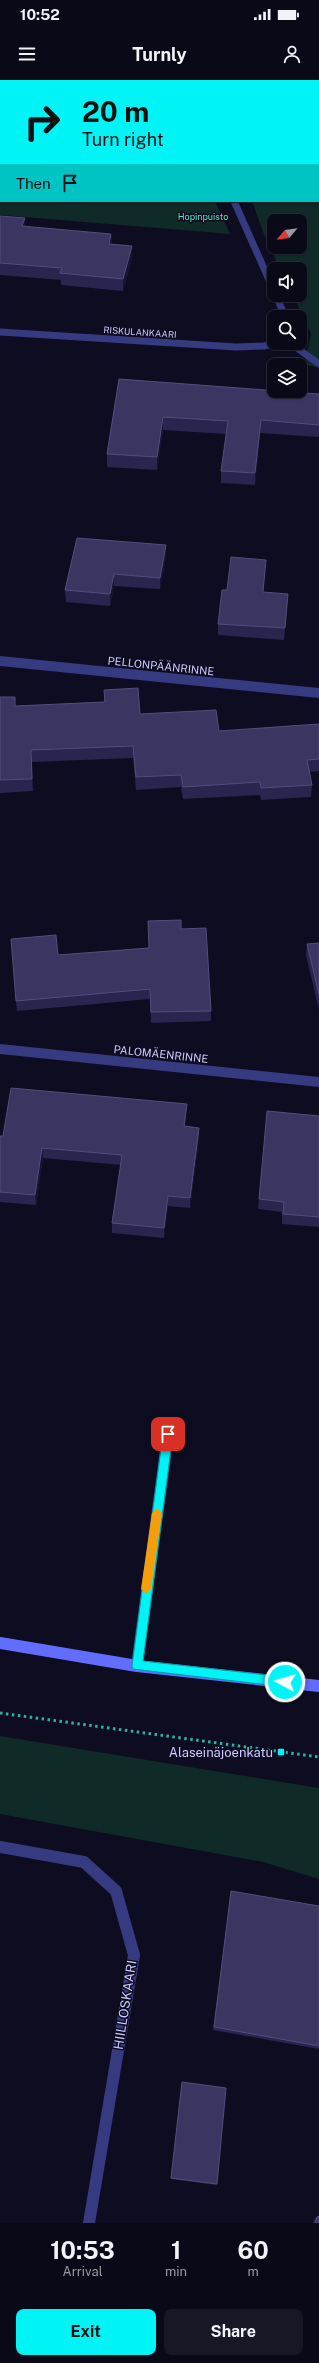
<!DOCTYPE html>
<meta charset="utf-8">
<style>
:root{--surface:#0a0918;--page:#181725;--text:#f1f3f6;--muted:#999aa2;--line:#2a2a37;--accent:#00f4f6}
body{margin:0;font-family:"Public Sans",sans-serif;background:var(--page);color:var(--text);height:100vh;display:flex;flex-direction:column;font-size:15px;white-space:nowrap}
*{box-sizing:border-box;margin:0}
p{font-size:13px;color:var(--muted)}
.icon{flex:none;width:22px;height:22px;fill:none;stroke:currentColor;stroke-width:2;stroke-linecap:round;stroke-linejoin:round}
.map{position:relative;height:2143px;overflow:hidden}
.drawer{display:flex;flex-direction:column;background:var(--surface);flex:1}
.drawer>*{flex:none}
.guide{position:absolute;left:0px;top:0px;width:319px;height:122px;box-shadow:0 1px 3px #0004,0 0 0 1px var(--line);background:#00f4f6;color:#111;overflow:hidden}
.needle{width:26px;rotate:241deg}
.tools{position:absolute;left:267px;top:134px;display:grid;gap:8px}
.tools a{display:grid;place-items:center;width:40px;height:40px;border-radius:8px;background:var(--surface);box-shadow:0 1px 3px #0004,0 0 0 1px var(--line);font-size:20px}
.pin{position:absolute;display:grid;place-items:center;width:34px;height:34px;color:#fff;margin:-17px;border-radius:8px;box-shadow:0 2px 6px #0006}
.me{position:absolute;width:44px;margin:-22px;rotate:276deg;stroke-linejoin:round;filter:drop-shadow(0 0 3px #0008)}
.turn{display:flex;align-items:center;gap:14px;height:84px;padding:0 16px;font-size:18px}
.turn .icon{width:52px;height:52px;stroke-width:2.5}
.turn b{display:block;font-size:28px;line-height:34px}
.then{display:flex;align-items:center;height:38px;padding:0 16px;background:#0003;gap:8px;font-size:15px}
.eta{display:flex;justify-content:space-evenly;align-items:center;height:68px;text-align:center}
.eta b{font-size:24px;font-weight:700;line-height:28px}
.button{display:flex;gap:8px;margin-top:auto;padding:8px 16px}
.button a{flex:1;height:46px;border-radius:8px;background:var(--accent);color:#111;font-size:16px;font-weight:700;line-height:46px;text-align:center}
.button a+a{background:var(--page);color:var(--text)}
.status{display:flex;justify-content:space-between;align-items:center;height:28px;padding:0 20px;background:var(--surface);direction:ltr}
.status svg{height:11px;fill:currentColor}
header{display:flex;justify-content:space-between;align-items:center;height:52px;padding:0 16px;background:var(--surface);font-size:18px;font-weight:700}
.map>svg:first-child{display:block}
.green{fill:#0f2a27;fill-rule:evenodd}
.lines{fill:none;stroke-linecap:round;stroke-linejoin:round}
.path{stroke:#2ab49f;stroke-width:3;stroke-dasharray:2.5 3.5;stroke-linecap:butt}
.lane{stroke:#363a81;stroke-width:12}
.street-far2{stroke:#363a81;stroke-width:7}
.street-far1{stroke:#363a81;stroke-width:10}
.street{stroke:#363a81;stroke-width:12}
.secondary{stroke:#626dff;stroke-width:12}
.wall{fill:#28254f}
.shaded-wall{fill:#161334}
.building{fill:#3a3662;stroke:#514e7b}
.route{fill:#00f4f6;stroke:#009fa0}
.slow{fill:#f59e0b}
.poi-dot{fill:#00f4f6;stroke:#0e0c20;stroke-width:1.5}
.labels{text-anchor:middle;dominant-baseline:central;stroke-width:3;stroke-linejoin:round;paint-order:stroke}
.far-park-label{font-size:9px;fill:#55e2b2;stroke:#0e0c20}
.far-street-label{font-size:9px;fill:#cdcbff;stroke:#0e0c20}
.street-label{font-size:11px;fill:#cdcbff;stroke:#0e0c20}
.near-poi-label{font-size:13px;fill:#cdcbff;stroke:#0e0c20;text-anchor:end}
.near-street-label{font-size:13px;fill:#cdcbff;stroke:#0e0c20}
</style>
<div class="status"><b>10:52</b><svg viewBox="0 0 49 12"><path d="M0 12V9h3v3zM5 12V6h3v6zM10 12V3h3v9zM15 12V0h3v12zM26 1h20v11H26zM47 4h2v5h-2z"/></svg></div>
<header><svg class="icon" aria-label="menu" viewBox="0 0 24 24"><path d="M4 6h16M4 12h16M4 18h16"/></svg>Turnly<svg class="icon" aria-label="person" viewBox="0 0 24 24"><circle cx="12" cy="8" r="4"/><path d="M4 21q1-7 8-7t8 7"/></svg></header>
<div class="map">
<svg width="319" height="2143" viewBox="0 0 319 2143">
<rect width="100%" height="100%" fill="#0e0c20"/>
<g class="green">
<path d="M0 36 1 121H215L230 154 0 135Z"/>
<path d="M318 75H319V287L304 285 311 254 293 215H300V189H280L263 152 252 121H318ZM274 141H300V167H274Z"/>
<path d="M0 1656 319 1708V1799L263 1782 0 1734Z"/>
</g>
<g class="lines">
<path class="path" d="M0 1633 319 1677"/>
<path class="lane" d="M137 1586 168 1354"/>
<g class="street-far2">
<path d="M234 121 274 211"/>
<path d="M276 215 285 237"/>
<path d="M0 252 236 267 264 266 278 263"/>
<path d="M290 263 319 284"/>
</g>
<g class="street-far1">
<path d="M0 581 319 613"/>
<path d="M0 969 319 1002"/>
</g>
<path class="street" d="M0 1767 84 1782 116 1811 134 1875 89 2143"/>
<path class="secondary" d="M0 1563 137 1586 319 1606"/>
</g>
<g class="wall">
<path d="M137 0H215L214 1H137Z"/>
<path d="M0 136 25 147 111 154 112 164 132 166V178L123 211 61 205V200L0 195Z"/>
<path d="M119 299 319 314V357L260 353 255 405 221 403V391L226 354 163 350 157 390 107 387V374Z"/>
<path d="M77 458 166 477 160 509 114 506 110 526 66 522 65 510Z"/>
<path d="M265 491 263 512 288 514 284 560 218 555V544L227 510Z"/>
<path d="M104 610 140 634 219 651 319 644V691L310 692 312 705 311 717 261 720 260 715 183 719 181 707 136 710 133 678 32 682 33 711 0 713V617L15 626 104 622Z"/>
<path d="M181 849 211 931V941L151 943 150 919 17 931 16 921 58 875 149 868Z"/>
<path d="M319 863V930L306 875 307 864Z"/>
<path d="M187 1024 185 1046 199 1048V1058L190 1128 168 1126 164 1158 112 1153V1143L121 1085 43 1078 36 1125 0 1122V1056H3Z"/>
<path d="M267 1031 319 1036V1147L282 1144V1132L258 1129Z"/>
<path d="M231 1811 319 1826V1969L213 1950Z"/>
<path d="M182 2002 217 2104 216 2105 171 2099Z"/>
<path d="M319 2136V2143H313L315 2138Z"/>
</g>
<g class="shaded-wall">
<path d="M194 0H215L214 1H192Z"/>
<path d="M25 138V150L22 146Z"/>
<path d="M111 154 112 166 109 164Z"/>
<path d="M132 166V178L123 211V199Z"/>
<path d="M163 337V350L157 390V377Z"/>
<path d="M261 340 260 353 255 405V393Z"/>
<path d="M166 465V477L160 509V498Z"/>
<path d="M114 494V506L110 526V514Z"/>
<path d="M31 670 32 682 33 711 32 699Z"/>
<path d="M187 1024 186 1035 183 1056 184 1046Z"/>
<path d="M199 1048V1058L190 1128V1118Z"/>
<path d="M42 1068 43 1078 36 1125 35 1115Z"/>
<path d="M168 1116V1126L164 1158V1148Z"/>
</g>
<g class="building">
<path d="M144 0H194L192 1H147Z"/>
<path d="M0 136 25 138 22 146 111 154 109 164 132 166 123 199 60 193 62 188 0 183Z"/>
<path d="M119 299 319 314V345L261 340 255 393 221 391 228 341 163 337 157 377 107 374Z"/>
<path d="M77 458 166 465 160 498 114 494 110 514 65 510Z"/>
<path d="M231 477 266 480 263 512 288 514 285 548 218 544 222 510H227Z"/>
<path d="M138 608 140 634 216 630 219 651 319 644V679L307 680 312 705 261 708 260 702 183 707 181 695 136 697 133 666 31 670 32 699 0 700V617H15V626L105 622 104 610Z"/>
<path d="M181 840V849L206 848 211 931 151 932 150 909 16 921 11 859 56 855 58 875 149 868 148 841Z"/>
<path d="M319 863V914L307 864Z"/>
<path d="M11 1008 187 1024 184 1046 199 1048 190 1118 168 1116 164 1148 112 1143 122 1075 42 1068 35 1115 0 1112V1056H3Z"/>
<path d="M267 1031 319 1036V1137L283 1134 284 1122 259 1119Z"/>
<path d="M231 1811 319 1826V1966L214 1947Z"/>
<path d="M182 2002 226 2008 217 2104 171 2098Z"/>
<path d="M319 2136V2143H315L317 2137Z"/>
</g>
<path class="route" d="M168 1349 173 1354 143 1581 285 1597 289 1598V1606L285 1607 133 1589 132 1586 163 1354Z"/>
<path class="slow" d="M157 1428 162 1433 151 1509 146 1514 141 1509 152 1433Z"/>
<rect class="poi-dot" x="277" y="1668" width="8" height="8" rx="2"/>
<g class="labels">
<g class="far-park-label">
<text x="203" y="136">Hopinpuisto</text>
</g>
<g class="far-street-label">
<text transform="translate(140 252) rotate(4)">RISKULANKAARI</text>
</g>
<g class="street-label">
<text transform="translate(161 586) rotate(6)">PELLONPÄÄNRINNE</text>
<text transform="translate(161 974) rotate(6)">PALOMÄENRINNE</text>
</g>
<g class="near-poi-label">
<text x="273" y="1672">Alaseinäjoenkatu</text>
</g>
<g class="near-street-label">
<text transform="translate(125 1925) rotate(-81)">HIILLOSKAARI</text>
</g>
</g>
</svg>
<div class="tools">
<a><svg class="needle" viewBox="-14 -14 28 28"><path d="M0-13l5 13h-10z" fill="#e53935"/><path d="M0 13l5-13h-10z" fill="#999aa2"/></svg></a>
<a><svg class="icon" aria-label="sound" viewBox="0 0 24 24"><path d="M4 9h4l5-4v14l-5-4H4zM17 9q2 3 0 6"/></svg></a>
<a><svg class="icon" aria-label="search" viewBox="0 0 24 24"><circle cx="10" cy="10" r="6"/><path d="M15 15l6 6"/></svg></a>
<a><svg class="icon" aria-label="layers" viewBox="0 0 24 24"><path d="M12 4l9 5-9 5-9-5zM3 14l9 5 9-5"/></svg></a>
</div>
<div class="pin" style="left:168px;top:1354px;background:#d93025"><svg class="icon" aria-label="arrive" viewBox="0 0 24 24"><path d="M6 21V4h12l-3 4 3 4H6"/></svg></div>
<svg class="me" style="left:285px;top:1602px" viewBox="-20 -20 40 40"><circle r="17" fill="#00f4f6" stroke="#fff" stroke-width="3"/><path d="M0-11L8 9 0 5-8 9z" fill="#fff"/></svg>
<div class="guide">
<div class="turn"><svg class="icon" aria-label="right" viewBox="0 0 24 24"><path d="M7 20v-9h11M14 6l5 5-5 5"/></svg><div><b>20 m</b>Turn right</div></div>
<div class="then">Then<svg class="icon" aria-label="arrive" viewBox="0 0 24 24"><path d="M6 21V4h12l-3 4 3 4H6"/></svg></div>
</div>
</div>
<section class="drawer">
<div class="eta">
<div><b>10:53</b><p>Arrival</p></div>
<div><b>1</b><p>min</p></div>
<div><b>60</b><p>m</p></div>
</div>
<div class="button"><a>Exit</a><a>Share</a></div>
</section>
